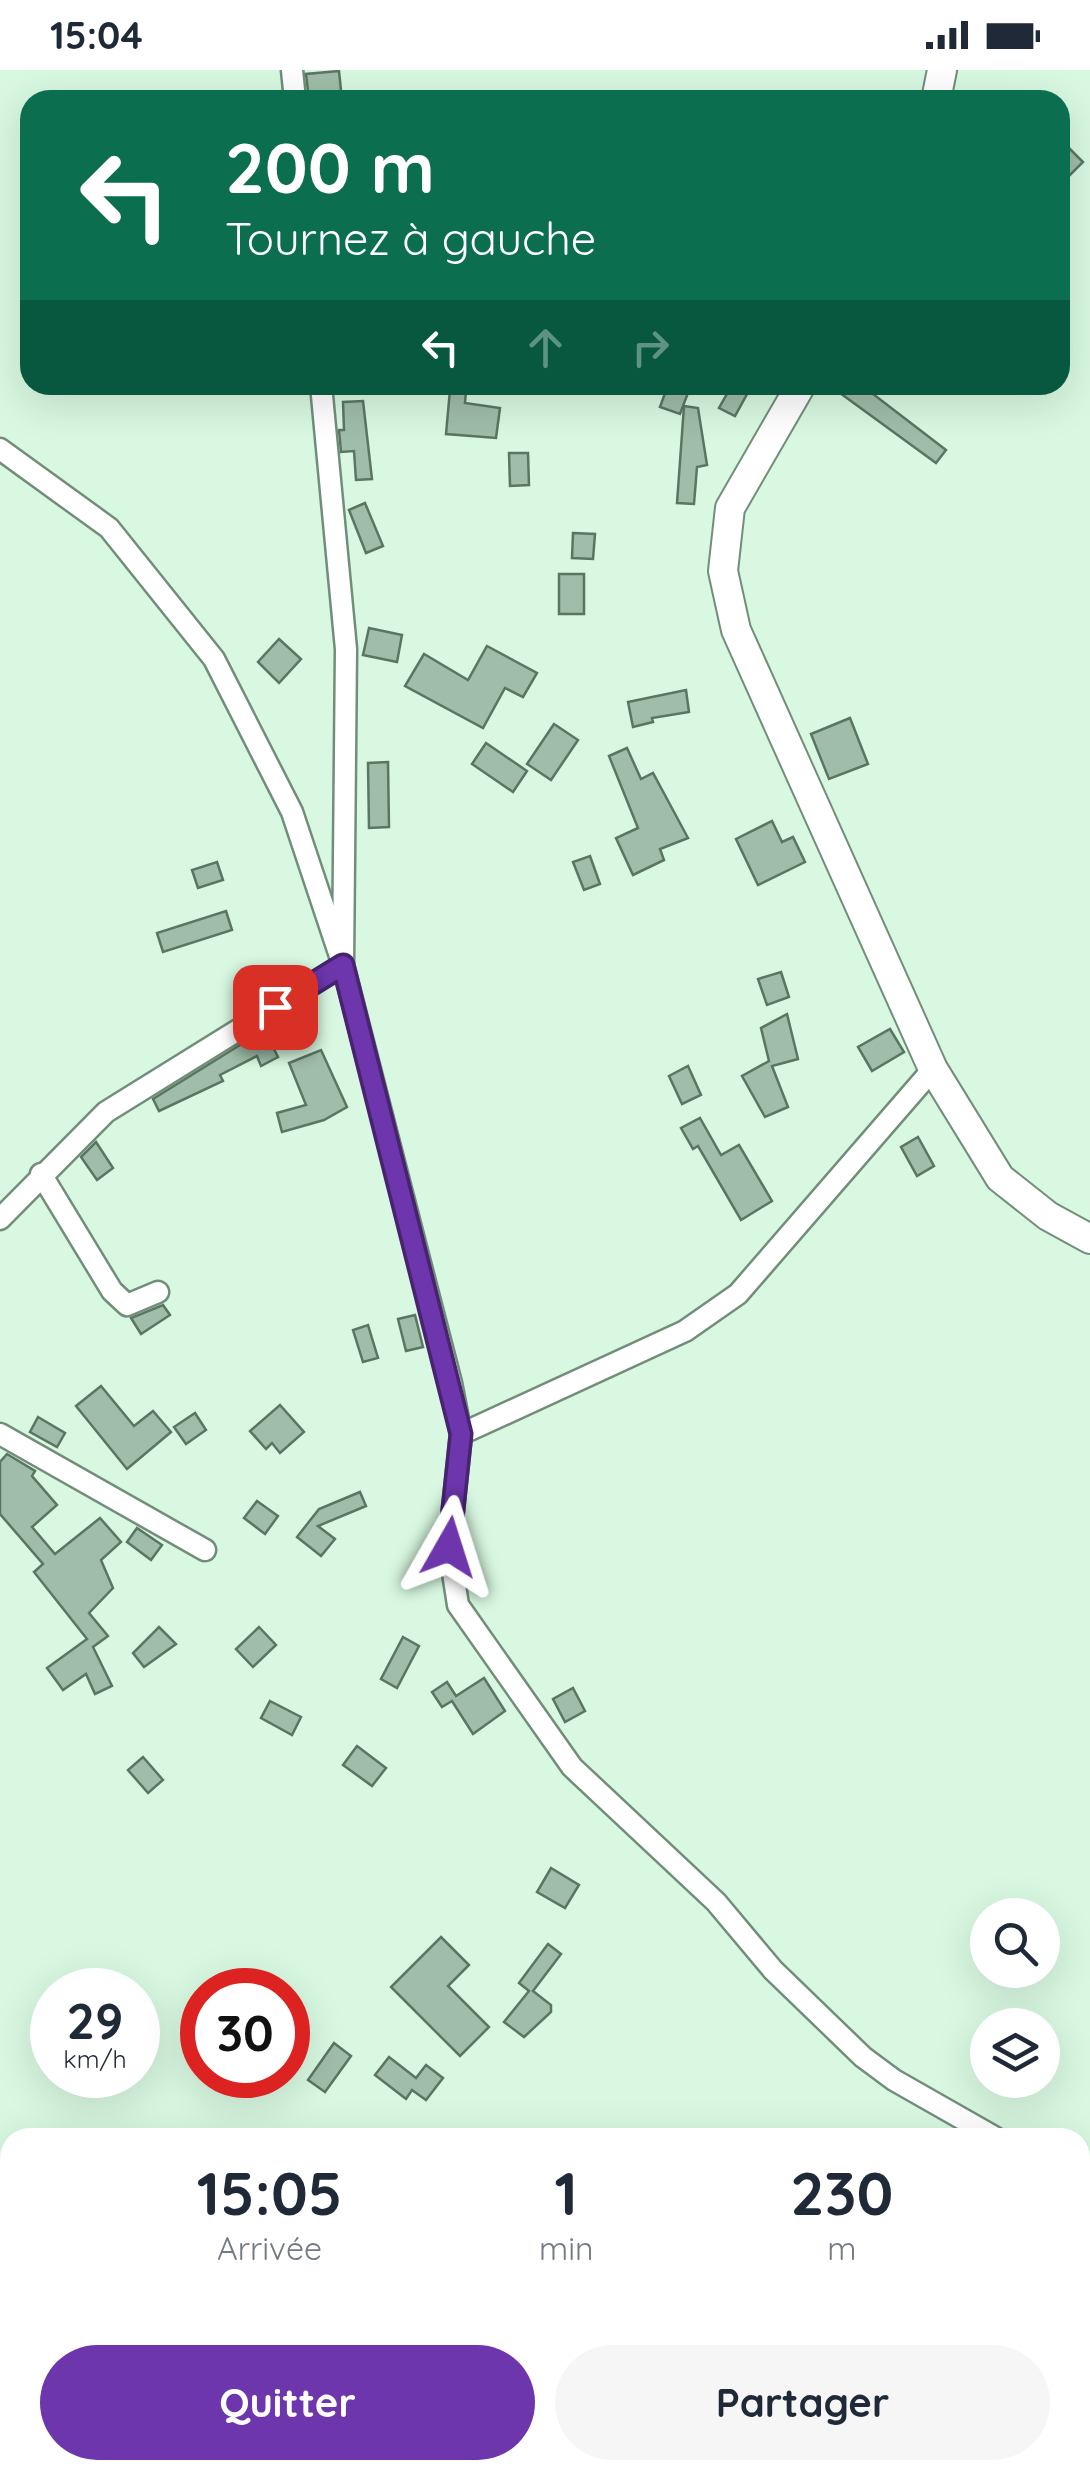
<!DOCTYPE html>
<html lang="fr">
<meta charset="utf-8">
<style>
:root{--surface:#fff;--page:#f6f6f7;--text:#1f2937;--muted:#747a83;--accent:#6d36ad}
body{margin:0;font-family:Quicksand,sans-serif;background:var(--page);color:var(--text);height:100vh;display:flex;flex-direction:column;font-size:38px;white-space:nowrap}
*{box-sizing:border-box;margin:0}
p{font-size:32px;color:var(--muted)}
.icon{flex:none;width:55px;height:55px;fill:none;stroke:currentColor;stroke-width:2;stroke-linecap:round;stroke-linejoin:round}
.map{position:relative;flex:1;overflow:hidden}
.side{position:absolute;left:0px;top:2058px;width:1090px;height:352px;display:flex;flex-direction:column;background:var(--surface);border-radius:30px 30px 0 0;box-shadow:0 10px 40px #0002}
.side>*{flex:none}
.hud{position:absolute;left:20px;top:20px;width:1050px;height:305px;border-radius:30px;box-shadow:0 10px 40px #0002;background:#0b6e4f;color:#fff;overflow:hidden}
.controls{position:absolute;left:970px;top:1828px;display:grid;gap:20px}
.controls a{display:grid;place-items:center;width:90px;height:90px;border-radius:50%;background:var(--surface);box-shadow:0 10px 40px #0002;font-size:50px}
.speed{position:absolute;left:30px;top:1898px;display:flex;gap:20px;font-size:50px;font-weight:700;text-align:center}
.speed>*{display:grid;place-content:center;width:130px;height:130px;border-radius:50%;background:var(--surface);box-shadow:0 10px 40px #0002;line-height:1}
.speed small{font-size:25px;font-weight:400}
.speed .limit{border:15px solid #d22;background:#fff;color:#111}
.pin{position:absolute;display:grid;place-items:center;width:85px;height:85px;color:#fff;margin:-42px;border-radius:20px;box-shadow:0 5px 15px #0006}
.me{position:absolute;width:110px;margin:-55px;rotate:6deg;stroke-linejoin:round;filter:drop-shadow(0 0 8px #0008)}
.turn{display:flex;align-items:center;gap:35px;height:210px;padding:0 40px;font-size:45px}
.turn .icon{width:130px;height:130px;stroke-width:2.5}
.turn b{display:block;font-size:70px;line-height:85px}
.lanes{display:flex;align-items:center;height:95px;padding:0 40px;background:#0003;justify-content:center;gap:50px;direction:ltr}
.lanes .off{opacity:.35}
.eta{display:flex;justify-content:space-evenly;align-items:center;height:170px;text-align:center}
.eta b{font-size:60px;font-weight:800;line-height:70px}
.cta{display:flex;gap:20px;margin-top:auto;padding:20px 40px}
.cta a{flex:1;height:115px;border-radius:60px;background:var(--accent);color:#fff;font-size:40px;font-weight:800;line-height:115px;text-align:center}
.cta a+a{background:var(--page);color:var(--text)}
.status{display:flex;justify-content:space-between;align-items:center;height:70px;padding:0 50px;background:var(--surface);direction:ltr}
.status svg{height:28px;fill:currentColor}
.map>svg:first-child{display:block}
.building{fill:#9fbda8;stroke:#5a7663;stroke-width:2.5}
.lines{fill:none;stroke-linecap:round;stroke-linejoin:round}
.minor-casing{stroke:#728e7b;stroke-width:25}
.major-casing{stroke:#728e7b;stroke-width:32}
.minor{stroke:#fff;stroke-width:20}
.major{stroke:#fff;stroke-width:28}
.route-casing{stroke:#472370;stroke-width:25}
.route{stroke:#6d36ad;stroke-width:18}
</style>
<div class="status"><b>15:04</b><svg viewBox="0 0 49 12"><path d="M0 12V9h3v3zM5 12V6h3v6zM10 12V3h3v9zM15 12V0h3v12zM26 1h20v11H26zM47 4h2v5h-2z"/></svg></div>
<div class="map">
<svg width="1090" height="2408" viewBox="0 0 1090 2408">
<rect width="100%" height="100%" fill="#d8f8e1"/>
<g class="building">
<path d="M339 1 342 30H309L306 4Z"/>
<path d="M1060 69 1083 92 1060 115Z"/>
<path d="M668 315H691L680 344 660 337Z"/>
<path d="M732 315H752L735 346 719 338Z"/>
<path d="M829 315H879L873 324 946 380 936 393Z"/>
<path d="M450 320 466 321 465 333 500 338 496 368 446 364Z"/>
<path d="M363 331 372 409 356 410 354 381 341 382 339 360H344L343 332Z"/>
<path d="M684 336 698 338 707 395 697 397 694 434 677 433Z"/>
<path d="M509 383H528L529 415 510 416Z"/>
<path d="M365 433 383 476 366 483 349 440Z"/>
<path d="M573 463 595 464 593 489 572 488Z"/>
<rect x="559" y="504" width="25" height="40"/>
<path d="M369 558 402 565 397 592 363 585Z"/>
<path d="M279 569 301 589 279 613 258 592Z"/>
<path d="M487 576 537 603 523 627 505 618 483 658 405 616 424 584 468 610Z"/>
<path d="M686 620 689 642 652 648 653 652 633 657 628 632Z"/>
<path d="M850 648 868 694 829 709 811 664Z"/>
<path d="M554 654 578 670 551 710 527 694Z"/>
<path d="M486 673 527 701 513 722 472 694Z"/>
<path d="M627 678 641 709 653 703 688 768 660 779 664 790 633 805 616 768 638 758 609 686Z"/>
<path d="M388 692 389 757 369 758 368 693Z"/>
<path d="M772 751 782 772 793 767 805 792 758 815 736 769Z"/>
<path d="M590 786 600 814 584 820 573 792Z"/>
<path d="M217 792 223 810 198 818 192 800Z"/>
<path d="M226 841 232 860 163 882 157 863Z"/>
<path d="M781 902 789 927 767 935 758 909Z"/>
<path d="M787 944 798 989 772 996 788 1037 765 1047 742 1006 769 991 761 958Z"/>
<path d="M890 959 904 982 872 1001 858 977Z"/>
<path d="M264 960 278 987 261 996 257 986 220 1005 223 1011 159 1041 153 1029Z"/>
<path d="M321 980 347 1037 324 1050 282 1062 277 1043 306 1035 289 993Z"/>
<path d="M688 996 701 1025 682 1034 669 1006Z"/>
<path d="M700 1048 721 1085 739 1075 772 1131 741 1150 698 1076 693 1079 681 1058Z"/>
<path d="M918 1067 934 1096 917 1106 901 1077Z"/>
<path d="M96 1072 113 1098 97 1110 81 1087Z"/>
<path d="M163 1235 170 1245 141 1264 131 1248Z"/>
<path d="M415 1245 423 1277 406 1281 398 1249Z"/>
<path d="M368 1255 378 1288 363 1292 353 1260Z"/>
<path d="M101 1316 134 1356 153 1341 171 1362 127 1399 76 1336Z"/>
<path d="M280 1335 304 1362 280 1383 272 1373 266 1379 250 1361Z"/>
<path d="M195 1343 206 1360 186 1374 174 1357Z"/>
<path d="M38 1347 65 1363 57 1377 30 1362Z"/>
<path d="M7 1384 35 1401 32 1406 57 1435 32 1457 55 1484 100 1448 121 1472 101 1490 113 1518 89 1543 108 1566 93 1577 112 1616 95 1624 86 1604 63 1620 47 1598 87 1569 34 1502 43 1494 0 1444V1392Z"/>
<path d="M360 1422 366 1436 318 1456 335 1469 321 1486 297 1467 319 1439Z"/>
<path d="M257 1431 278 1446 265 1464 244 1448Z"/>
<path d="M137 1458 162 1475 151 1490 127 1472Z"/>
<path d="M159 1557 176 1574 144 1597 133 1583Z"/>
<path d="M259 1557 276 1575 253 1597 236 1579Z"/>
<path d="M403 1567 419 1576 397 1618 381 1609Z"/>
<path d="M484 1608 505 1641 473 1664 452 1631 442 1637 432 1622 447 1612 456 1626Z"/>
<path d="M573 1618 585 1641 565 1652 553 1629Z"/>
<path d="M270 1631 301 1647 292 1665 261 1648Z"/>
<path d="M357 1676 386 1698 372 1716 343 1695Z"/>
<path d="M143 1687 163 1710 148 1723 128 1700Z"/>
<path d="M551 1798 579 1815 565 1838 537 1822Z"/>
<path d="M441 1867 469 1895 448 1916 489 1957 460 1986 391 1917Z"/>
<path d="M548 1874 561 1884 533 1921 551 1935V1942L524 1967 504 1952 529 1921 519 1913Z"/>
<path d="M334 1973 351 1986 325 2022 308 2010Z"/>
<path d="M389 1987 416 2008 426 1995 443 2008 426 2030 412 2020 406 2029 375 2005Z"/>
</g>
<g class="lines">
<g class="minor-casing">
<g id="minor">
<path d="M292 0 295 30"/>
<path d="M0 379 109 458 214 589 292 742 343 895 451 1313 461 1364 449 1477 458 1535 572 1697 716 1832 773 1900 863 1987 894 2010 996 2068"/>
<path d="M41 1104 112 1221 127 1235 158 1222"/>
<path d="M0 1149 106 1042 343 895 346 579 321 315"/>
<path d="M0 1364 205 1480"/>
<path d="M461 1364 685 1261 738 1224 933 999"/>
<path d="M1080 2118 1090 2124"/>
</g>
</g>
<g class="major-casing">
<g id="major">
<path d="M936 30 942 0"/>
<path d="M801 315 730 438 723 501 736 560 933 999 1000 1108 1048 1146 1090 1169"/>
</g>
</g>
<use href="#minor" class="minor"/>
<use href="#major" class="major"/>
</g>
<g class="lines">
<g class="route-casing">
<path id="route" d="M275 937 343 895 461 1364 449 1477"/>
</g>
<use href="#route" class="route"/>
</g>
</svg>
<div class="controls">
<a><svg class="icon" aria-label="search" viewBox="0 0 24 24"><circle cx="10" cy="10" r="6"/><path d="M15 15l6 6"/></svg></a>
<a><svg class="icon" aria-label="layers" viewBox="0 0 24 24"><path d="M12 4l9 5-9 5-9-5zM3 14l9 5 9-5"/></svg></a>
</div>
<div class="speed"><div>29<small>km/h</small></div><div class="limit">30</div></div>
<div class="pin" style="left:275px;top:937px;background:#d93025"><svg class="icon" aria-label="arrive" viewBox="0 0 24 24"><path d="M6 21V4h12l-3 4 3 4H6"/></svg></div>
<svg class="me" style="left:449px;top:1477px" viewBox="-20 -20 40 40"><path d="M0-17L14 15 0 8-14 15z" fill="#6d36ad" stroke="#fff" stroke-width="4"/></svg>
<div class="hud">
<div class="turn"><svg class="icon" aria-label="left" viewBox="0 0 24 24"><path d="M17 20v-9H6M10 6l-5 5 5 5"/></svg><div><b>200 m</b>Tournez à gauche</div></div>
<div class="lanes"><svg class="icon" aria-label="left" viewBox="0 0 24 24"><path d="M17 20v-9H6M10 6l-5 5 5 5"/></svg><svg class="icon off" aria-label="ahead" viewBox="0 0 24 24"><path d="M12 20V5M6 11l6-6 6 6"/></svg><svg class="icon off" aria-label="right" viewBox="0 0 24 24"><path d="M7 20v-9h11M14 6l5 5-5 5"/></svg></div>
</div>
<section class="side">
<div class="eta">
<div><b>15:05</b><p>Arrivée</p></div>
<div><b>1</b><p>min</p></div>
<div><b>230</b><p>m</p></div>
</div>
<div class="cta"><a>Quitter</a><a>Partager</a></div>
</section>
</div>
